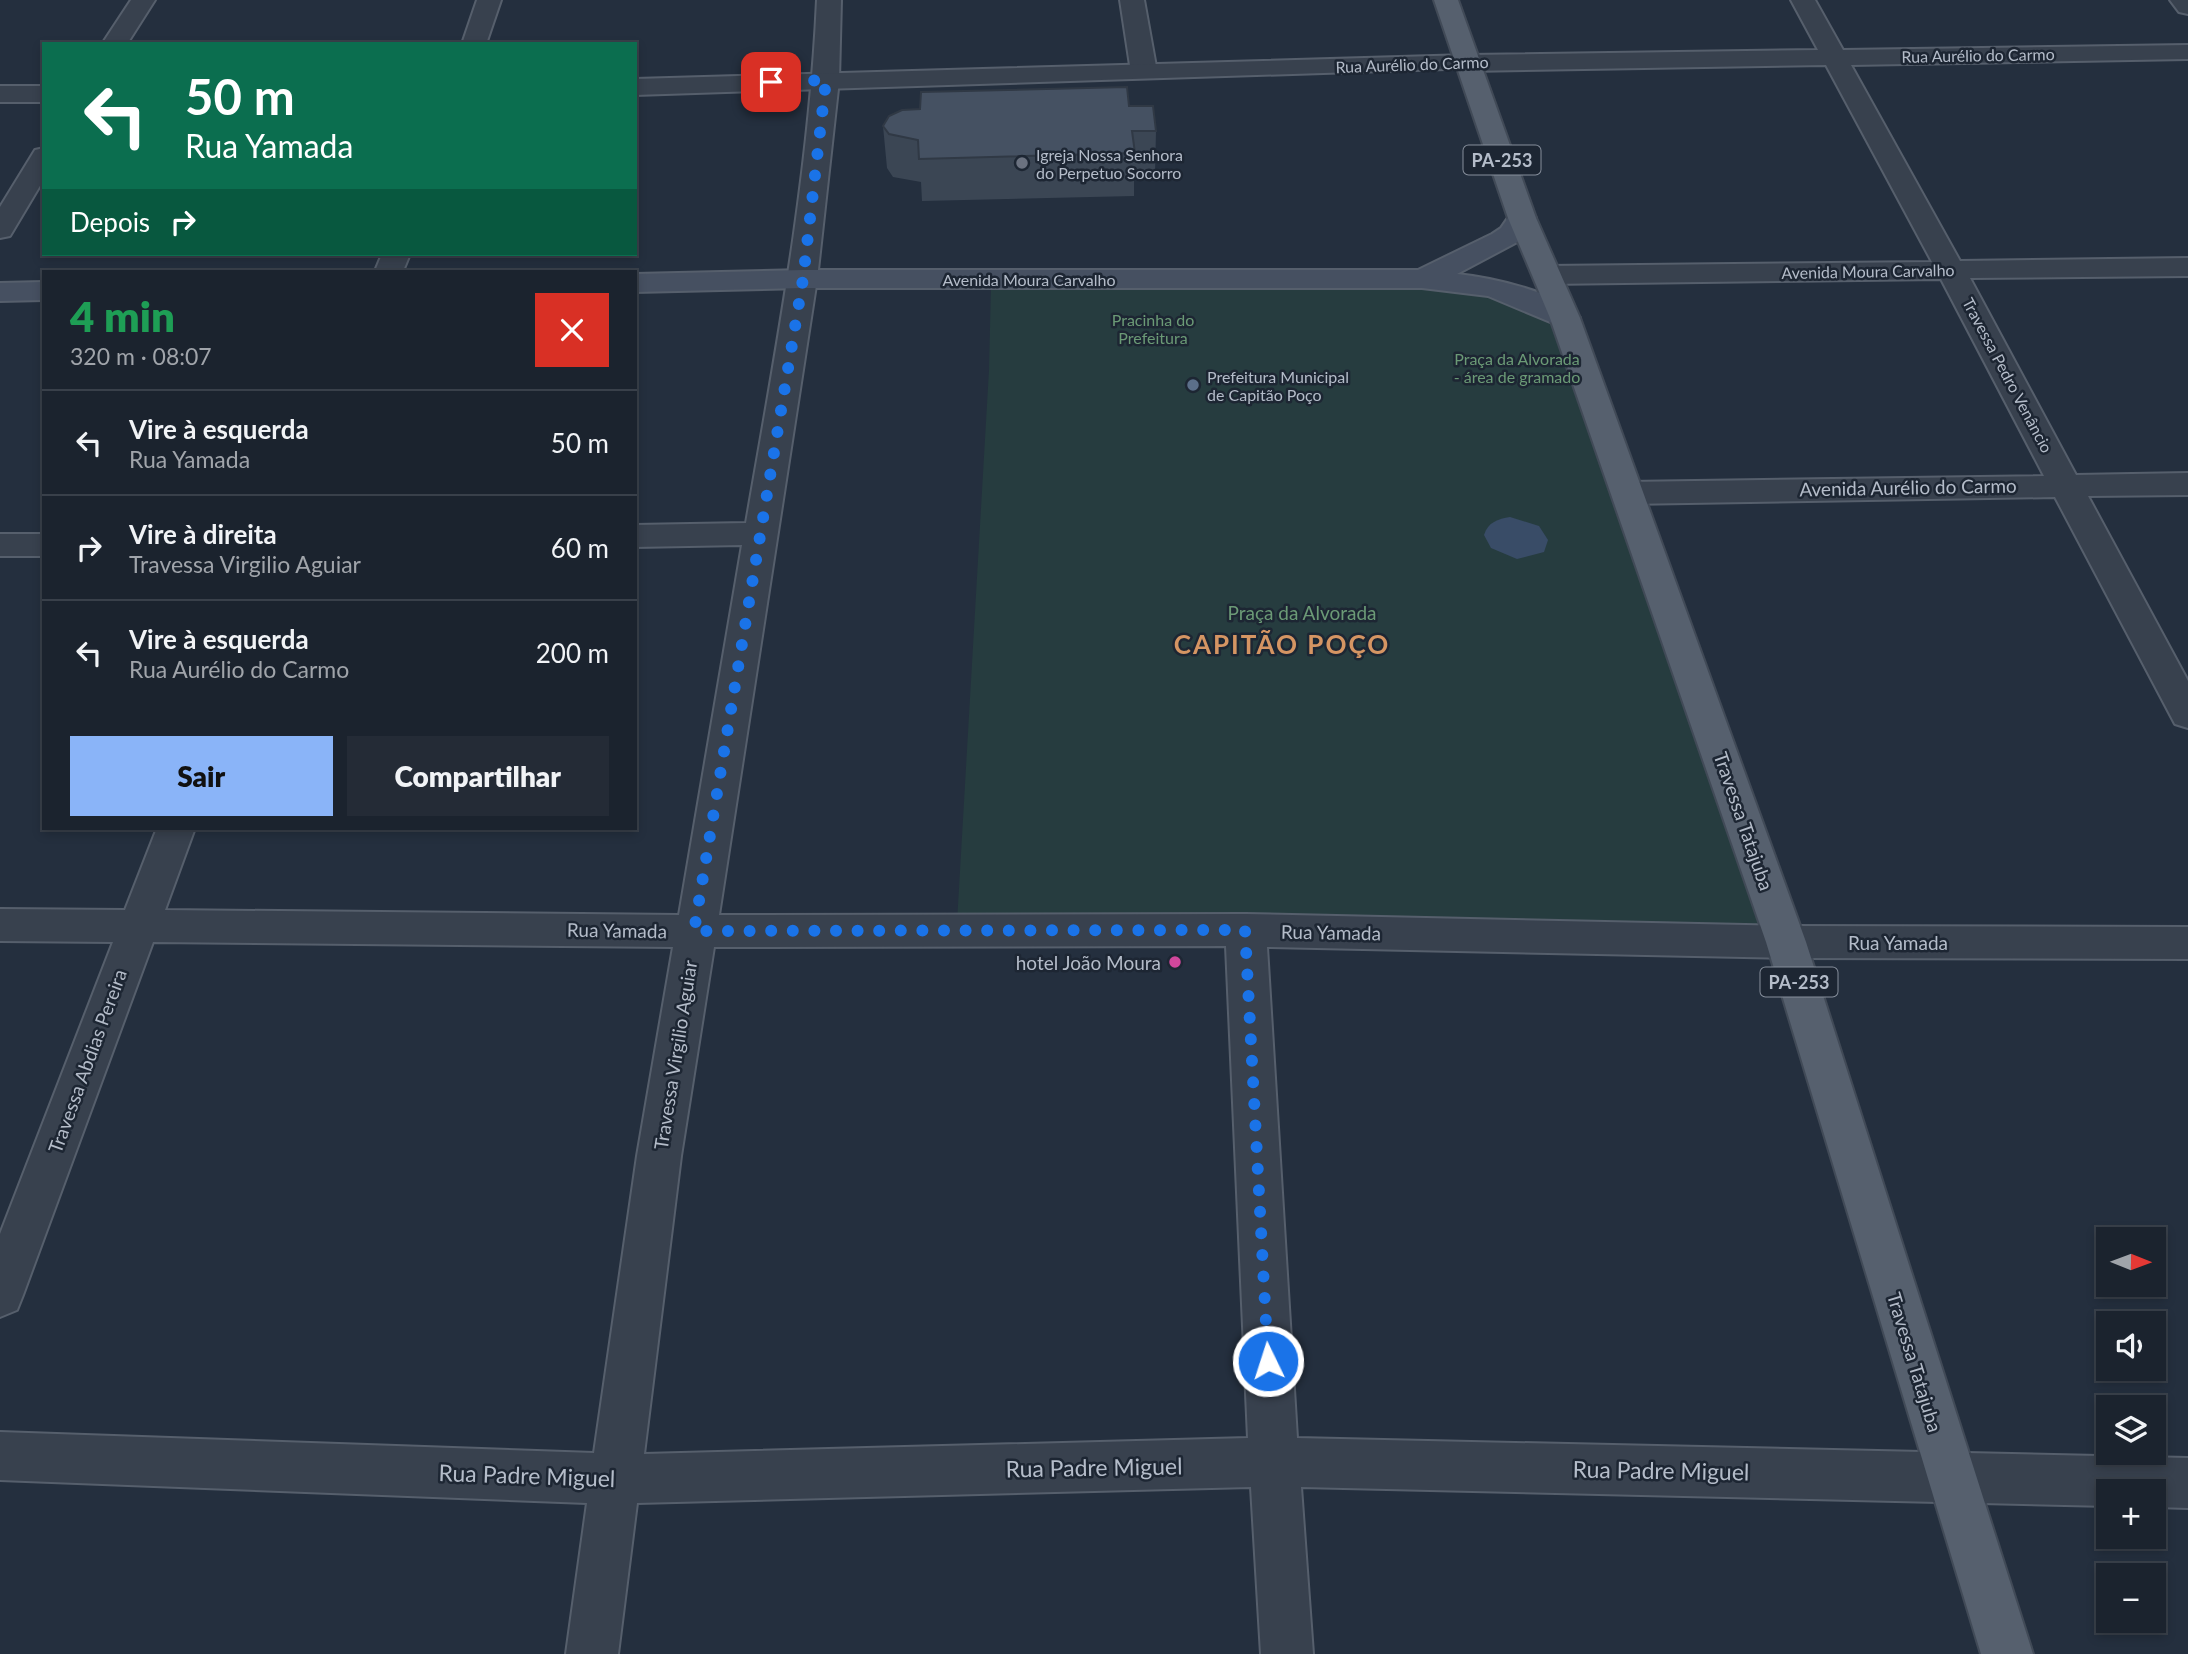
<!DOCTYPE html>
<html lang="pt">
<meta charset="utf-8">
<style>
:root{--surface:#1b232e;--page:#242b36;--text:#f1f3f6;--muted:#a0a4aa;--line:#39404a;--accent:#8ab4f8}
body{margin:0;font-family:Lato,sans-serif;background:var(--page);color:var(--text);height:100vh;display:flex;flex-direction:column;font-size:26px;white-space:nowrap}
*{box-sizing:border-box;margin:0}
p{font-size:23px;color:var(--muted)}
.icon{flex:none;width:38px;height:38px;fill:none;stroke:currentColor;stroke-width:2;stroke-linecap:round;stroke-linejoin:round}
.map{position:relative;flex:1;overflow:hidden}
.sheet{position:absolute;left:42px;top:270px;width:595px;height:560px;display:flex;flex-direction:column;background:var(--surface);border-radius:0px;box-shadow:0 4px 10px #0003,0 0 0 2px var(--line)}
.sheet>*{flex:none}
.guide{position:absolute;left:42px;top:42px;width:595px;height:214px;border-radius:0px;box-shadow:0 4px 10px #0003,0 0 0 2px var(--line);background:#0b6e4f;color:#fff;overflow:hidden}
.needle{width:46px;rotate:91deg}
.controls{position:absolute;left:2096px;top:1227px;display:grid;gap:14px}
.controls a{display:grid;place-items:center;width:70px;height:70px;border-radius:0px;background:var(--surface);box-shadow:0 4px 10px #0003,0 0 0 2px var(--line);font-size:35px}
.pin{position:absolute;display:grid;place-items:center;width:60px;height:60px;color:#fff;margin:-30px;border-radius:14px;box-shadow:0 4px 10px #0006}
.me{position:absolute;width:77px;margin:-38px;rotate:356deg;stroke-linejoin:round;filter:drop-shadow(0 0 5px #0008)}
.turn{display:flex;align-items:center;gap:24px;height:147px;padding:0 28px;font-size:32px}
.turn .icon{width:91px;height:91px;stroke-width:2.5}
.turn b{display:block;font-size:49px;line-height:60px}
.then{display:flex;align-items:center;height:66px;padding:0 28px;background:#0003;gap:14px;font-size:26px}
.round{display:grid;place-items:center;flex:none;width:74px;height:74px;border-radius:0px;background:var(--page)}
.headline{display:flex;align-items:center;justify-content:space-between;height:119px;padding:0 28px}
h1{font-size:42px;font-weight:800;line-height:52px;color:#1e9e55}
.primary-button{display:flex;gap:14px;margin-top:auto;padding:14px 28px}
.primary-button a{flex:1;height:80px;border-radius:0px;background:var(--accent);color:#111;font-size:28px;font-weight:800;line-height:80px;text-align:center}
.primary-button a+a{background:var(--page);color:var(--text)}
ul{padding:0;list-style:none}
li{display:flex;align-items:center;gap:21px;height:105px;padding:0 28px;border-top:2px solid var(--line)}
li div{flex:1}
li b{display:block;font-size:26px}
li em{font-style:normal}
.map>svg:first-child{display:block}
.green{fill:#263c3f}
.water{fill:#394c67}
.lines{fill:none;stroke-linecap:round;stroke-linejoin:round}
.minor-casing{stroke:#565f6c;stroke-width:4}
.tertiary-casing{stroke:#565f6c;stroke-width:4}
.secondary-casing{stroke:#565f6c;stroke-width:4}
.primary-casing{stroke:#414a57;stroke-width:4}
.minor{fill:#38414e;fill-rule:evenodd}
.tertiary{fill:#38414e;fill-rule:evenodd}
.secondary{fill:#465061;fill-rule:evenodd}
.primary{fill:#56606e;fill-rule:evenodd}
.wall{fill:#3b4654}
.building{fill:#455162;stroke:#303945;stroke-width:2}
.route{stroke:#1a73e8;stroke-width:12;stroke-dasharray:0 21.6}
.worship-dot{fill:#6b7280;stroke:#1d2633;stroke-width:2.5}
.service-dot{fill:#5c6f8a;stroke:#1d2633;stroke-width:2.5}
.hotel-dot{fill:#d1479c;stroke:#1d2633;stroke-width:2.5}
.labels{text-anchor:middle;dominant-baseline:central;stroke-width:5;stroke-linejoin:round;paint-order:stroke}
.far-street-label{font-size:16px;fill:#b4bcc9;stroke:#1d2633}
.far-poi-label{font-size:16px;fill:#b4bcc9;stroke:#1d2633;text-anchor:start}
.far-park-label{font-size:16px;fill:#6b9a76;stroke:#1d2633}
.shield{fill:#1d2633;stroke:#878f9c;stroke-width:2}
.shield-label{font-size:18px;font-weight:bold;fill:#b4bcc9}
.street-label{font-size:19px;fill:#b4bcc9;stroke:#1d2633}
.park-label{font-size:19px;fill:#6b9a76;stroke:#1d2633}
.poi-label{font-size:19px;fill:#b4bcc9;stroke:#1d2633;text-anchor:end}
.near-street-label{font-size:23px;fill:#b4bcc9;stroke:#1d2633}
.district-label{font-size:26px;font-weight:bold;letter-spacing:2px;fill:#d59563;stroke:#1d2633}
</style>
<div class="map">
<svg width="2188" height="1654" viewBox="0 0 2188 1654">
<rect width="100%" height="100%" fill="#242f3e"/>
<path class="green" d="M991 286 1454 287 1488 293 1561 324 1779 935 956 940 989 370Z"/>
<path class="water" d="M1510 517 1539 526 1548 540 1544 552 1517 559 1491 548 1484 535C1488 522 1498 519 1510 517Z"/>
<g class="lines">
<g class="minor-casing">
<g id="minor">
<path d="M131 0H155L127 44H102Z"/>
<path d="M477 0H501L486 44H462Z"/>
<path d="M817 0H841L839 80 817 279 719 915 1246 914 1786 926 2188 927V959L1786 958 1267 947 1297 1438 2188 1458V1508L2154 1507V1491H2109V1506L1301 1487 1313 1654H1261L1251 1487 637 1503 618 1654H566L587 1503 0 1480V1432L594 1453 637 1156 673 947 153 942 23 1295 17 1310 0 1317V1234L113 942 0 941V909L125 910 157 828H195L165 910 679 915 742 545 635 547V525L746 523C776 350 809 176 817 0ZM1226 946 1248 1438 644 1454 681 1156 714 947Z"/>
<path d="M1120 0H1144L1157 72 1153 77H1135L1131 72Z"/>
<path d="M1791 0H1815L1843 50 2188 45V59L1851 65 1960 261 2188 258V276L1970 278 2076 475 2188 473V495L2088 496 2188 681V728L2175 724 2055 497 1627 504 1615 501 1611 493 1615 485 1627 482 2044 476 1941 279 1547 284 1537 281 1533 275 1537 269 1547 266 1932 262 1826 65 1468 71 1459 68 1455 63 1459 58 1468 55 1818 50Z"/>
<path d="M44 148V179L10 236 0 238V207L35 150Z"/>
<path d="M382 254H410L403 271H375Z"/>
<rect x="0" y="534" width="44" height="22"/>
</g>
</g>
<g class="tertiary-casing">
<g id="tertiary">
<path d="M2170 0H2188V14L2179 12Z"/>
<path d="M1468 55 1477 58 1481 63 1477 68 635 95V79Z"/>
<rect x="0" y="86" width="44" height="16"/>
</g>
</g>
<g class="secondary-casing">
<g id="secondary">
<path d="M1522 210 1532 212 1536 218 1521 240 1457 274C1487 277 1562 292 1580 318L1575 324 1565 327 1555 324 1488 296 1422 288H803L635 292V274L803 270H1418L1492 234 1501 228 1512 212Z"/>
<path d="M44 282V300L0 301V283Z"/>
</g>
</g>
<g class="primary-casing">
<path id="primary" d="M1434 0H1458L1536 218 1580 318 1806 942 2033 1654H1981L1766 942 1550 318 1508 218Z"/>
</g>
<use href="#minor" class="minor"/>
<use href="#tertiary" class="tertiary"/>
<use href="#secondary" class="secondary"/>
<use href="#primary" class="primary"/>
</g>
<path class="wall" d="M1129 106 1156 131 1155 173 1134 174V196L922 201 921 182 893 177 887 168 883 126 920 109Z"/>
<path class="building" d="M1127 87 1129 106H1153L1156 131H1132L1135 153 919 159 918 140 889 134 883 126 889 116 902 110 920 109 921 92Z"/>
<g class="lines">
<path class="route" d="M771 82 826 80 803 279 694 931 1245 930 1268 1361"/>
</g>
<circle class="worship-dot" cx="1022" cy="163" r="7"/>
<circle class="service-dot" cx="1193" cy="385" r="7"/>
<circle class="hotel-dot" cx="1175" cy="962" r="7"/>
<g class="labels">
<g class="far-street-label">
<text transform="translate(1978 55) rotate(-1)">Rua Aurélio do Carmo</text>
<text transform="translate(1412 64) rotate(-2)">Rua Aurélio do Carmo</text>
<text transform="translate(1868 271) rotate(-1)">Avenida Moura Carvalho</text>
<text x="1029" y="279">Avenida Moura Carvalho</text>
<text transform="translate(2008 375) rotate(62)">Travessa Pedro Venâncio</text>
</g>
<g class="far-poi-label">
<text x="1036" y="154">Igreja Nossa Senhora<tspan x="1036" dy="18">do Perpetuo Socorro</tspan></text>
<text x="1207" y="376">Prefeitura Municipal<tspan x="1207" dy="18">de Capitão Poço</tspan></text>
</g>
<g class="far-park-label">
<text x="1153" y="319">Pracinha do<tspan x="1153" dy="18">Prefeitura</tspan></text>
<text x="1517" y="358">Praça da Alvorada<tspan x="1517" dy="18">- área de gramado</tspan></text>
</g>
<g class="shield">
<rect x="1463.5" y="145.5" width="77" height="29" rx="5"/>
<rect x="1760.5" y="967.5" width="77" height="29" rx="5"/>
</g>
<g class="shield-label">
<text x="1502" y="160">PA-253</text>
<text x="1799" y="982">PA-253</text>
</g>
<g class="street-label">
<text transform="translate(1908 487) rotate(-1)">Avenida Aurélio do Carmo</text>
<text transform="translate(1744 821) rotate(71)">Travessa Tatajuba</text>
<text transform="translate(617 930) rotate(1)">Rua Yamada</text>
<text transform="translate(1331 932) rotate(1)">Rua Yamada</text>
<text x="1898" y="942">Rua Yamada</text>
<text transform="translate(675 1055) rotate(-81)">Travessa Virgilio Aguiar</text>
<text transform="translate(87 1061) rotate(-70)">Travessa Abdias Pereira</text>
<text transform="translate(1915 1362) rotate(73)">Travessa Tatajuba</text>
</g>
<g class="park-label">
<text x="1302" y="612">Praça da Alvorada</text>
</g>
<g class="poi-label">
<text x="1161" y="962">hotel João Moura</text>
</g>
<g class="near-street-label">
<text transform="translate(1094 1467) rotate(-1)">Rua Padre Miguel</text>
<text transform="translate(1661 1470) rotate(1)">Rua Padre Miguel</text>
<text transform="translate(527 1475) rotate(2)">Rua Padre Miguel</text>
</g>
<g class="district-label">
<text x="1282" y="644">CAPITÃO POÇO</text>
</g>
</g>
</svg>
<div class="controls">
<a><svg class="needle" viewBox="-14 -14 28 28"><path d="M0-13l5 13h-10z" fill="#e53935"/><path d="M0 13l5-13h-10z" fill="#a0a4aa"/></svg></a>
<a><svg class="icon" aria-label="sound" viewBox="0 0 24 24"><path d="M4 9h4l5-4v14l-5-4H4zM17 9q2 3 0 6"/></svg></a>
<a><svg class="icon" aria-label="layers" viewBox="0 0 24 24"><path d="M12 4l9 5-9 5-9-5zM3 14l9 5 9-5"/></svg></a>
<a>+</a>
<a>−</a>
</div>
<div class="pin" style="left:771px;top:82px;background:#d93025"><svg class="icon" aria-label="arrive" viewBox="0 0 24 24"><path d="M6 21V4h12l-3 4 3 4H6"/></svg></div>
<svg class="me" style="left:1268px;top:1361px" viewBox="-20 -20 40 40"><circle r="17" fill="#1a73e8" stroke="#fff" stroke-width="3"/><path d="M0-11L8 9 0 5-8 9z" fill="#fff"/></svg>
<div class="guide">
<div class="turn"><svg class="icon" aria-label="left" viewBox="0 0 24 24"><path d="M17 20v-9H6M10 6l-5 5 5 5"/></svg><div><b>50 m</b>Rua Yamada</div></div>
<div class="then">Depois<svg class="icon" aria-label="right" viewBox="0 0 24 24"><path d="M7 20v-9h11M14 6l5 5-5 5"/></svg></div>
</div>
<section class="sheet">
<div class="headline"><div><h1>4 min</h1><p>320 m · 08:07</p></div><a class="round" style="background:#d93025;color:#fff"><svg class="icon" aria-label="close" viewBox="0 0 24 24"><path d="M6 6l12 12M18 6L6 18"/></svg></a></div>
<ul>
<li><svg class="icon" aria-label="left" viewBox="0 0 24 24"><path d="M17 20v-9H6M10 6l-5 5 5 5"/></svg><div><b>Vire à esquerda</b><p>Rua Yamada</p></div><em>50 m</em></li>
<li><svg class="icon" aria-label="right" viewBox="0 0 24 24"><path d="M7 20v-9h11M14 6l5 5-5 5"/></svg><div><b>Vire à direita</b><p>Travessa Virgilio Aguiar</p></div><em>60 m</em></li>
<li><svg class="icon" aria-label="left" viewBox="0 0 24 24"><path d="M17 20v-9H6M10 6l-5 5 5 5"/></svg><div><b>Vire à esquerda</b><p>Rua Aurélio do Carmo</p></div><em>200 m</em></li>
</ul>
<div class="primary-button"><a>Sair</a><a>Compartilhar</a></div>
</section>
</div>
